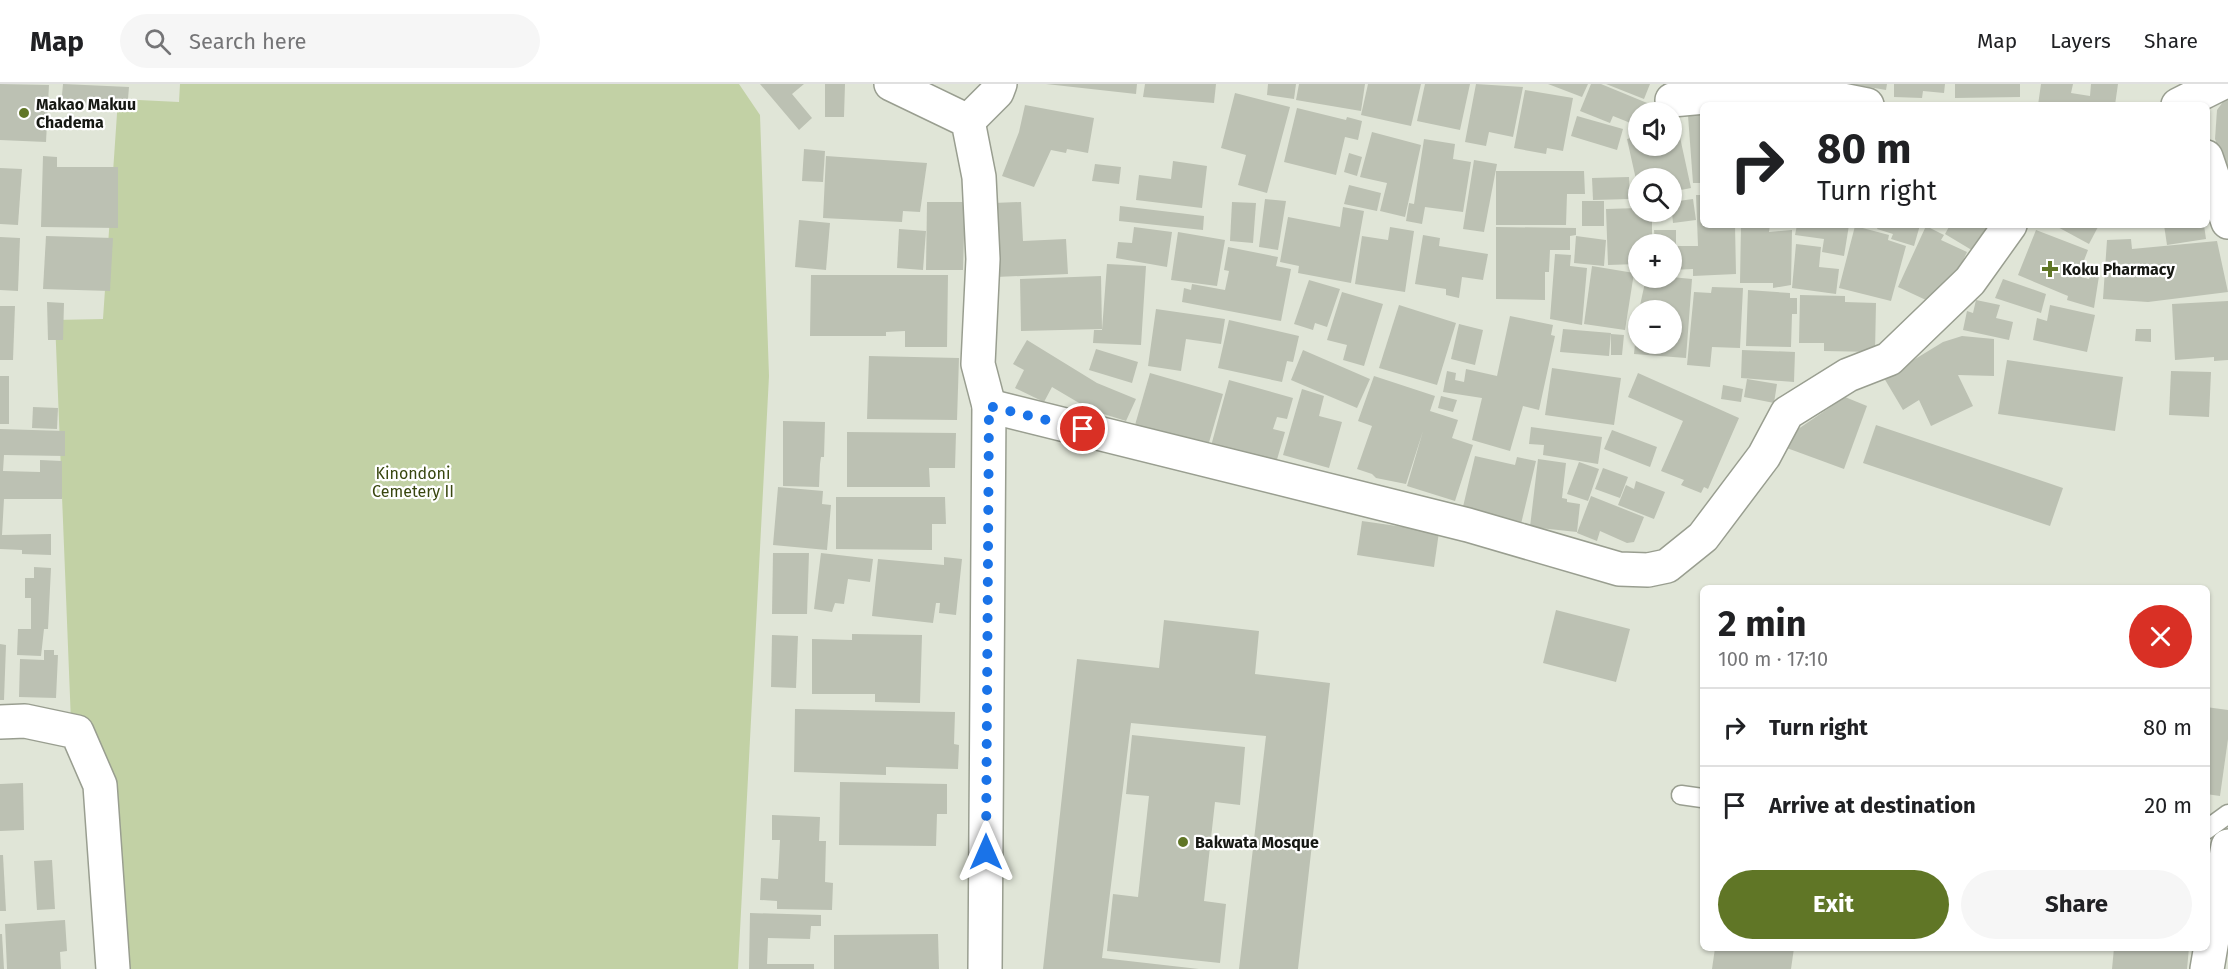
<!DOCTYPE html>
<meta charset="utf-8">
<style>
:root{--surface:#fff;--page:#f6f6f6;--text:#202124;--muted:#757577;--line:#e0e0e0;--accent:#607626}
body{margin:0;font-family:"Fira Sans",sans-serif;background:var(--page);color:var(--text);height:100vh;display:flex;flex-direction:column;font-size:22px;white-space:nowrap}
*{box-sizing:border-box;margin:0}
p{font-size:20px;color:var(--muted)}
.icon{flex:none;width:33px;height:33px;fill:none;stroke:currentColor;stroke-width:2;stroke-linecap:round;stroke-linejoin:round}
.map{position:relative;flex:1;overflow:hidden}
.details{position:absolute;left:1700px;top:501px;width:510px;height:366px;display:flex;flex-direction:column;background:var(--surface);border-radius:9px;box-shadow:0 2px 4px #0004}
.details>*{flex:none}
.banner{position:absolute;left:1700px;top:18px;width:510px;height:126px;border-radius:9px;box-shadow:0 2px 4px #0004;background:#fff;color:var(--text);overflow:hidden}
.buttons{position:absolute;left:1628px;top:18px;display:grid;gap:12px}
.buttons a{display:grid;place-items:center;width:54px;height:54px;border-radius:50%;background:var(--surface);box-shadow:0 2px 4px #0004;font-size:30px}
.pin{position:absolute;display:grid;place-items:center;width:51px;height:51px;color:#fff;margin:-26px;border:3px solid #fff;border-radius:50%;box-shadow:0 2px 6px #0007}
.me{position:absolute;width:66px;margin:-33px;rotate:0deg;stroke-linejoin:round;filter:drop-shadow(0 0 4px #0008)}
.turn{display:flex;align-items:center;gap:21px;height:126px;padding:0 18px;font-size:27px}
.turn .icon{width:78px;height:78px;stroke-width:2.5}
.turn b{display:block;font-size:42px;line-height:51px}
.round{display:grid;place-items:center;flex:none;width:63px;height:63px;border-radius:32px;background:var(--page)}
.head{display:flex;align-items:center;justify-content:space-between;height:102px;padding:0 18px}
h1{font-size:36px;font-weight:700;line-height:45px}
.action{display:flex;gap:12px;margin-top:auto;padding:12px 18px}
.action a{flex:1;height:69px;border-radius:36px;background:var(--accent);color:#fff;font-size:24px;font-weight:700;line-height:69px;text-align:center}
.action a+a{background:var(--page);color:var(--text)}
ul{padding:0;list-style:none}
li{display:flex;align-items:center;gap:18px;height:78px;padding:0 18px;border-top:2px solid var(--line)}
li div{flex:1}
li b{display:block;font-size:22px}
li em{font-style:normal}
header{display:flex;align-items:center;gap:36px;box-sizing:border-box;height:84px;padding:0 30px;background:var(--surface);border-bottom:2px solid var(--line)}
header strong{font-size:28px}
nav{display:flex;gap:33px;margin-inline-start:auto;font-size:21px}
.search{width:420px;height:54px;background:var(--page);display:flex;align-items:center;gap:15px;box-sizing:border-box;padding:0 21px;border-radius:33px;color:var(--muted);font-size:22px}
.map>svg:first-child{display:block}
.green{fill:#c2d1a5}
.building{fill:#bcc1b3}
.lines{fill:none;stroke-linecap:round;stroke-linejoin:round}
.service-casing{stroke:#999e90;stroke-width:21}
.minor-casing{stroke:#999e90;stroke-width:36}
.service{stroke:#fff;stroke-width:18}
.minor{stroke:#fff;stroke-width:33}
.route{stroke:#1a73e8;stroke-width:10;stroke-dasharray:0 18}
.poi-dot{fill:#607626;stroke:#fff;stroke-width:2}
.labels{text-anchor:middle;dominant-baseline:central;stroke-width:4.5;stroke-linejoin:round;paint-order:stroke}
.poi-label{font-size:16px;font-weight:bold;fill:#161813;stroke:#fff;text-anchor:start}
.park-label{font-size:16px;fill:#38460e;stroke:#fff}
</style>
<header>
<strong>Map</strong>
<div class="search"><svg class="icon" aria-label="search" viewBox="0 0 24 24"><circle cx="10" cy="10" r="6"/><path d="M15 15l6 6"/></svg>Search here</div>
<nav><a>Map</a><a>Layers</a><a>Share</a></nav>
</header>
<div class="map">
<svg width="2228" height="885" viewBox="0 0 2228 885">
<rect width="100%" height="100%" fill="#e0e5d7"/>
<path class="green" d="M180 0H739L760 31 769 292 738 885H119L71 638 55 236 103 235 118 15 179 18Z"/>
<g class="building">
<path d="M0 0 49 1 46 58 0 56Z"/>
<path d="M63 0 129 3 127 27 61 22Z"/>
<path d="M760 0H804L792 10 812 34 799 46Z"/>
<path d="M825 0H845L844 33H825Z"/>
<path d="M1046 0H1137L1136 10Z"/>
<path d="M1145 0H1216L1214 19 1143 13Z"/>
<path d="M1268 0H1296L1294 15 1267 11Z"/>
<path d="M1299 0H1365L1361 27 1296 16Z"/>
<path d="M1368 0H1421L1411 42 1361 31Z"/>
<path d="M1425 0H1470L1460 46 1417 37Z"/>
<path d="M1476 0 1523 3 1513 53 1489 48 1486 62 1465 58Z"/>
<path d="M1548 0H1588L1582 13Z"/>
<path d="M1591 0H1601L1652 21 1649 28H1638V42L1613 32 1610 39 1580 27Z"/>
<path d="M1606 0H1650L1644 15Z"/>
<path d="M1851 0H1887L1886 6Z"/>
<path d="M1894 0H1945L1944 9 1923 7 1922 14 1894 13Z"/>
<path d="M1955 0H2020V13L1955 14Z"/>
<path d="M2041 0H2073L2071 9 2090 12 2091 0H2118L2115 21H2038Z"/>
<path d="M1525 6 1573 14 1563 67 1547 64 1546 70 1514 64Z"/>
<path d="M1235 9 1290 23 1267 109 1238 101 1246 71 1221 64Z"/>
<path d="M2228 11V91L2215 55 2217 26Z"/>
<path d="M1687 18 1702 21V99H1693Z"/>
<path d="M1025 21 1094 34 1088 69 1067 65 1066 69 1051 66 1034 103 1002 92 1019 48Z"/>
<path d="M1297 24 1346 36 1347 33 1362 37 1358 56 1345 53 1336 91 1284 78Z"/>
<path d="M1577 32 1623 45 1617 66 1571 52Z"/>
<path d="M1678 44 1691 104 1671 108V94H1638L1637 100 1627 55 1638 52V62H1671V45Z"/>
<path d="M1372 48 1421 61 1405 133 1380 127 1387 99 1360 93Z"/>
<path d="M1424 55 1455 60 1453 75 1471 78 1463 128 1425 123 1422 140 1406 137 1409 119 1414 120Z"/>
<path d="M804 65 825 67 823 98 802 97Z"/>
<path d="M1349 69 1362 73 1357 92 1344 88Z"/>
<path d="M43 72 57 73V83H118V144L41 143Z"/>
<path d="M826 72 927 79 920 128 903 127 902 138 823 134Z"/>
<path d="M1474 76 1497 80 1484 148 1463 145Z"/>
<path d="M1173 77 1207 82 1202 124 1136 116 1139 91 1171 95Z"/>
<path d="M1095 80 1121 83 1119 100 1092 97Z"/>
<path d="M0 84 22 85 18 141 0 140Z"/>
<path d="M1496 87H1584L1585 110H1567L1566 141H1496Z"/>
<path d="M1629 93 1630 115 1593 116 1592 94Z"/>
<path d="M1349 101 1381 109 1377 127 1344 120Z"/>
<path d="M1696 111H1702V141H1735L1736 190 1693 192V185L1671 186V160H1655L1654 146H1676V162H1698Z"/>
<path d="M1265 115 1286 117 1278 166 1259 163Z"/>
<path d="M1693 115 1696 136 1673 139 1671 118Z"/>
<rect x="1582" y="117" width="22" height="25"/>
<path d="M927 118H965L963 186H926Z"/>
<path d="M1021 118 1023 157 1066 155 1068 190 996 193 993 119Z"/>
<path d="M1232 118 1256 119 1253 159 1230 157Z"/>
<path d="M1120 122 1204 132 1203 146 1119 137Z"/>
<path d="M1343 123 1364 127 1351 199 1298 189 1299 182 1280 178 1288 133 1340 143Z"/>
<path d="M1638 124V128H1652V160H1638V180L1608 181 1606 125Z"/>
<path d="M799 136 830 139 826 186 795 183Z"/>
<path d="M1741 141H1770L1769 148 1792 146 1791 201 1773 204V199H1740Z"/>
<path d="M1797 141H1849L1844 172 1822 168 1824 155 1795 151Z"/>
<path d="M1879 141H1920L1914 162 1891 155 1893 150 1877 145Z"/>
<path d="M1950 141H1982L1999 151 1985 174 1945 150Z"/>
<path d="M2054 141H2099L2089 160Z"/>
<path d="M2164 141H2204L2206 155 2167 161Z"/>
<path d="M1855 142 1889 151 1888 156 1906 162 1891 217 1839 204Z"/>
<path d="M1926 142 1944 151 1941 156 1967 168 1941 223 1898 203Z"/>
<path d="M1134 143 1172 148 1167 183 1116 174 1118 158 1132 159Z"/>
<path d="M1390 143 1414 147 1405 208 1355 200 1362 152 1388 156Z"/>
<path d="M1496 143 1576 144V151L1570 152V166H1550L1549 188H1545V216L1496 215Z"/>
<path d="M899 145 926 147 923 186 897 184Z"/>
<path d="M2036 146 2088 166 2078 192 2089 195 2090 190 2099 192 2094 224 2067 216 2068 212 2018 191Z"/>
<path d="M1178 148 1225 156 1217 202 1171 196Z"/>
<path d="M1423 151 1440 154 1439 162 1488 170 1483 196 1462 193 1459 214 1446 211V205L1415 200Z"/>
<path d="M46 152 113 154 110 207 43 205Z"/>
<path d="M1576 152 1606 156 1604 182 1574 179Z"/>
<path d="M0 153 20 154 18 207 0 206Z"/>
<path d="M2131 155 2132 165 2217 157 2228 208 2148 218 2103 215 2107 156Z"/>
<path d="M1796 160 1821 163 1819 183 1839 185 1836 210 1792 204Z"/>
<path d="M1228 163 1278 173 1276 182 1291 185 1281 237 1182 218 1184 204 1191 206 1192 200 1225 206 1229 187 1224 186Z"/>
<path d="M1555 170 1571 171 1570 182 1587 184 1582 241 1550 235Z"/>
<path d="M1107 180 1146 182 1141 261 1093 259 1094 246H1102Z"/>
<path d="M1592 182 1634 189 1625 246 1584 240Z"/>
<path d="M811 191H948L947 263H905V247L886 248V252H810Z"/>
<path d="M1101 192 1102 245 1021 247 1020 195Z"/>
<path d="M1671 193 1692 195 1686 274 1634 270 1636 249 1638 260H1671V226H1639L1646 194Z"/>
<path d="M2003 195 2046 210 2041 229 1995 214Z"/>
<path d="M1309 196 1340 205 1327 243 1315 239 1313 246 1294 240Z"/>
<path d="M1712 203 1743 204 1740 264 1712 263 1710 283 1687 281 1694 208 1711 209Z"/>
<path d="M1748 206 1790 209V214H1797V230H1792L1791 263 1746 262Z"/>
<path d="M1342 208 1383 220 1364 282 1343 276 1347 261 1327 256Z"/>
<path d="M1800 211 1845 212V218L1876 219 1875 268 1824 267V259H1799Z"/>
<path d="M1976 216 2000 221 1996 234 2013 238 2009 256 1963 246 1967 227 1973 229Z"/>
<path d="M2228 217V276L2214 277V273L2175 276 2172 220Z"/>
<path d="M47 218 64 219 63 256H48Z"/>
<path d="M1399 221 1456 239 1437 301 1379 284Z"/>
<path d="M2050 221 2095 231 2087 268 2033 256 2037 234 2047 237Z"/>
<path d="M0 222H15L13 276H0Z"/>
<path d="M1156 225 1225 235 1221 260 1186 255 1181 287 1148 282Z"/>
<path d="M1510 232 1553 241 1551 251 1555 252 1539 326 1523 322 1510 367 1472 356 1482 314 1443 308 1447 287 1456 289 1455 296 1464 298 1466 285 1497 292Z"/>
<path d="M1229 236 1299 252 1293 278 1287 277 1282 298 1218 284Z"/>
<path d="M1459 240 1483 246 1475 281 1451 275Z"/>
<path d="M1563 245 1611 249 1609 272 1560 268Z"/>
<path d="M2136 245H2151V258L2135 257Z"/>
<path d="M1611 250 1624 251 1622 271H1611Z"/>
<path d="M1962 252 1994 255V292L1958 291 1973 322 1931 342 1919 316 1903 326 1884 294 1943 258Z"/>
<path d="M1027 256 1097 299 1136 315 1126 337 1091 326 1052 303 1044 318 1015 304 1024 286 1013 280Z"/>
<path d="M1096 265 1138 278 1132 299 1089 286Z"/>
<path d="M1303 266 1370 295 1357 324 1291 296Z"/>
<path d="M1742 266 1795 268 1794 298 1741 294Z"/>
<path d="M869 272 959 274 957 336 867 335Z"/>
<path d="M2007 276 2123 293 2115 347 1998 330Z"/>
<path d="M1552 284 1621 294 1614 341 1545 331Z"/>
<path d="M2171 287 2211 288 2209 333 2169 331Z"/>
<path d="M1150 289 1223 310 1208 362 1135 341Z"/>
<path d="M1638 289 1739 334 1708 405 1704 403 1701 409 1681 401 1684 396 1661 387 1683 337 1628 313Z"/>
<rect x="0" y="292" width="9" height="48"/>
<path d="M1374 292 1435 312 1430 327 1458 336 1452 354 1473 361 1455 417 1407 402 1423 347 1406 400 1376 394 1372 390 1357 385 1372 342 1358 337Z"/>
<path d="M1747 295 1777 300 1774 319 1744 313Z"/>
<path d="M1229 296 1293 314 1287 335 1277 333 1273 345 1285 348 1276 379 1211 362Z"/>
<path d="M1723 301 1743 305 1741 318 1721 315Z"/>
<path d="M1302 305 1324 312 1319 332 1342 338 1329 384 1283 371Z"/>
<path d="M1441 312 1457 316 1453 328 1438 324Z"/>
<path d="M1845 313 1867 322 1844 385 1776 360Z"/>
<path d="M33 323 58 324 57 345 32 344Z"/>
<path d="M783 337 825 338 824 373H821L820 380 819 403 783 402Z"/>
<path d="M1876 341 2063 404 2050 442 1863 379Z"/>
<path d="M1531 343 1602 353 1598 380 1543 371 1544 361 1529 360Z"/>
<path d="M0 345 65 347V372L4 371 3 387 40 388V376L62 377V415H4L2 451 51 450V471L22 470V466L0 465Z"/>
<path d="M1612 346 1657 363 1650 383 1604 365Z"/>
<path d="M847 348 956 349 955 384H929L930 403H847Z"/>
<path d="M1475 372 1515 381 1517 373 1536 377 1521 440 1462 427Z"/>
<path d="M1538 375 1566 379 1562 414 1567 415V418L1580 420 1577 448 1530 443Z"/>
<path d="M1579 378 1599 385 1588 417 1567 410Z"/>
<path d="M1603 384 1628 393 1620 414 1595 405Z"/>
<path d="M1636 397 1665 408 1654 435 1618 421 1626 401 1634 405Z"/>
<path d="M778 403 823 407 822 420 831 421 827 466 773 461Z"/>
<path d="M1591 412 1644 433 1634 458 1627 459 1600 447 1597 457 1577 449Z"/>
<path d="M836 413H945L946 440H932V466L836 465Z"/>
<path d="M1362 437 1439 448 1434 483 1357 471Z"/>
<path d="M773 469H809L807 530H772Z"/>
<path d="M821 469 873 475 870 498 848 495 844 520 835 519 832 528 814 525Z"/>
<path d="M944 473 962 475 956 531 939 529 940 519H936L933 539 872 532 878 475 944 481Z"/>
<path d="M34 483 51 484 48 545H44L41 572 17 571 18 545H31V514H25V494H34Z"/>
<path d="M1556 526 1630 545 1616 598 1543 579Z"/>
<path d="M1164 536 1259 547 1255 590 1330 599 1298 885H1239L1266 652 1131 639 1102 874 1199 885H1043L1077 575 1159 584Z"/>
<path d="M852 550 922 551 920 619 875 618V610H812V555L852 556Z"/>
<path d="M772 551 798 552 796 604 771 603Z"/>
<path d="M0 560 6 561 4 616H0Z"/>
<path d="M44 566H54V571H58L56 614 19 613 20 575 44 576Z"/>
<path d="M2206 623 2228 626V655L2220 712 2206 710Z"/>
<path d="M795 625 955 628 954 660 959 661 958 685 886 683V691L794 688Z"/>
<path d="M1132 651 1245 663 1240 721 1215 718 1204 817 1226 820 1220 879 1107 867 1113 810 1138 813 1149 712 1126 710Z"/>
<path d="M840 698 947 700V730H937L936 762 839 761Z"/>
<path d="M23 699 24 746 0 747V700Z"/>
<path d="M772 731 820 733 819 757H826L825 798 833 799 832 826 777 825V817L760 816 761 794 778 795 780 756H772Z"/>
<path d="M0 771H3L6 827H0Z"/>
<path d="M52 776 55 825 37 826 34 777Z"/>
<path d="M750 829 821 831V842H811L810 855 768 854 767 880H814V885H749Z"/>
<path d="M65 836 67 867 60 868 61 885H7L5 840Z"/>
<path d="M0 850H2L4 885H0Z"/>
<path d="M938 850 939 885H834V851Z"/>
<path d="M1715 864H1794L1791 885H1712Z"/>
<path d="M2114 864H2189L2187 885H2112Z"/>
</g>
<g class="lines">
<g class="service-casing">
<g id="service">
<path d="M1681 711 1702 714"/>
<path d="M2206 746 2228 730"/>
</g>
</g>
<g class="minor-casing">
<g id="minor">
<path d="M891 0 968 37 979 93 983 175 978 280 989 322 985 885"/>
<path d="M1672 16 1726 11H1818L1867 21"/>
<path d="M2178 21 2220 0"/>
<path d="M968 37 997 8 1000 0"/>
<path d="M2206 73 2228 138"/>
<path d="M989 322 1468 441 1619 485 1648 486 1667 482 1703 453 1764 372 1787 329 1848 291 1889 275 1970 197 2010 141"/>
<path d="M0 638 25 637 77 648 100 701 113 885"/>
<path d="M2207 885 2228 762"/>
</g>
</g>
<use href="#service" class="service"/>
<use href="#minor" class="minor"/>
</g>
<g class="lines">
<path class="route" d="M986 768 989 322 1083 345"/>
</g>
<g class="poi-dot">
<circle cx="24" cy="29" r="6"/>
<path d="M2047 176h6v6h6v6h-6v6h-6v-6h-6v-6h6z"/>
<circle cx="1183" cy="758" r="6"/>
</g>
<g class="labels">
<g class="poi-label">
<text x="36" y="20">Makao Makuu<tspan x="36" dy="18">Chadema</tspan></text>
<text x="2062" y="185">Koku Pharmacy</text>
<text x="1195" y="758">Bakwata Mosque</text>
</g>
<g class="park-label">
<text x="413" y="389">Kinondoni<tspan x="413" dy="18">Cemetery II</tspan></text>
</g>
</g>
</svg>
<div class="buttons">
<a><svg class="icon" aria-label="sound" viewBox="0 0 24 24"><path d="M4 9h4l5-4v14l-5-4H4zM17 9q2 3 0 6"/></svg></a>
<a><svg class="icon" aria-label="search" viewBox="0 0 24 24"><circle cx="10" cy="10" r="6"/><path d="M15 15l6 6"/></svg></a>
<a>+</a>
<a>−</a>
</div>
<div class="pin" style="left:1083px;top:345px;background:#d93025"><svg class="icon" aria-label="arrive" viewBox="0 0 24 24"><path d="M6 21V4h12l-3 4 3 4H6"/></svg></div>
<svg class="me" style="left:986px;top:768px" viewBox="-20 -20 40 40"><path d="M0-17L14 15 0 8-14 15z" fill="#1a73e8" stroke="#fff" stroke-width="4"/></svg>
<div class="banner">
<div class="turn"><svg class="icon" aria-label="right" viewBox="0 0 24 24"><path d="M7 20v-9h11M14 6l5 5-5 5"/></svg><div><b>80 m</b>Turn right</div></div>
</div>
<section class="details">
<div class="head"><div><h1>2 min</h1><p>100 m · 17:10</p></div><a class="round" style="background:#d93025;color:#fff"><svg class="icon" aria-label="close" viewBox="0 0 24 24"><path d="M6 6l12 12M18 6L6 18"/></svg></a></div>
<ul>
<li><svg class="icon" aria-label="right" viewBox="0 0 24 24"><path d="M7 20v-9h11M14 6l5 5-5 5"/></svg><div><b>Turn right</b></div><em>80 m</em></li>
<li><svg class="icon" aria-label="arrive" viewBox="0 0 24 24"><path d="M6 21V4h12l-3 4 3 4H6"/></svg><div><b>Arrive at destination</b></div><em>20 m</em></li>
</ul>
<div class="action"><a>Exit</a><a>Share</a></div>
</section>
</div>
